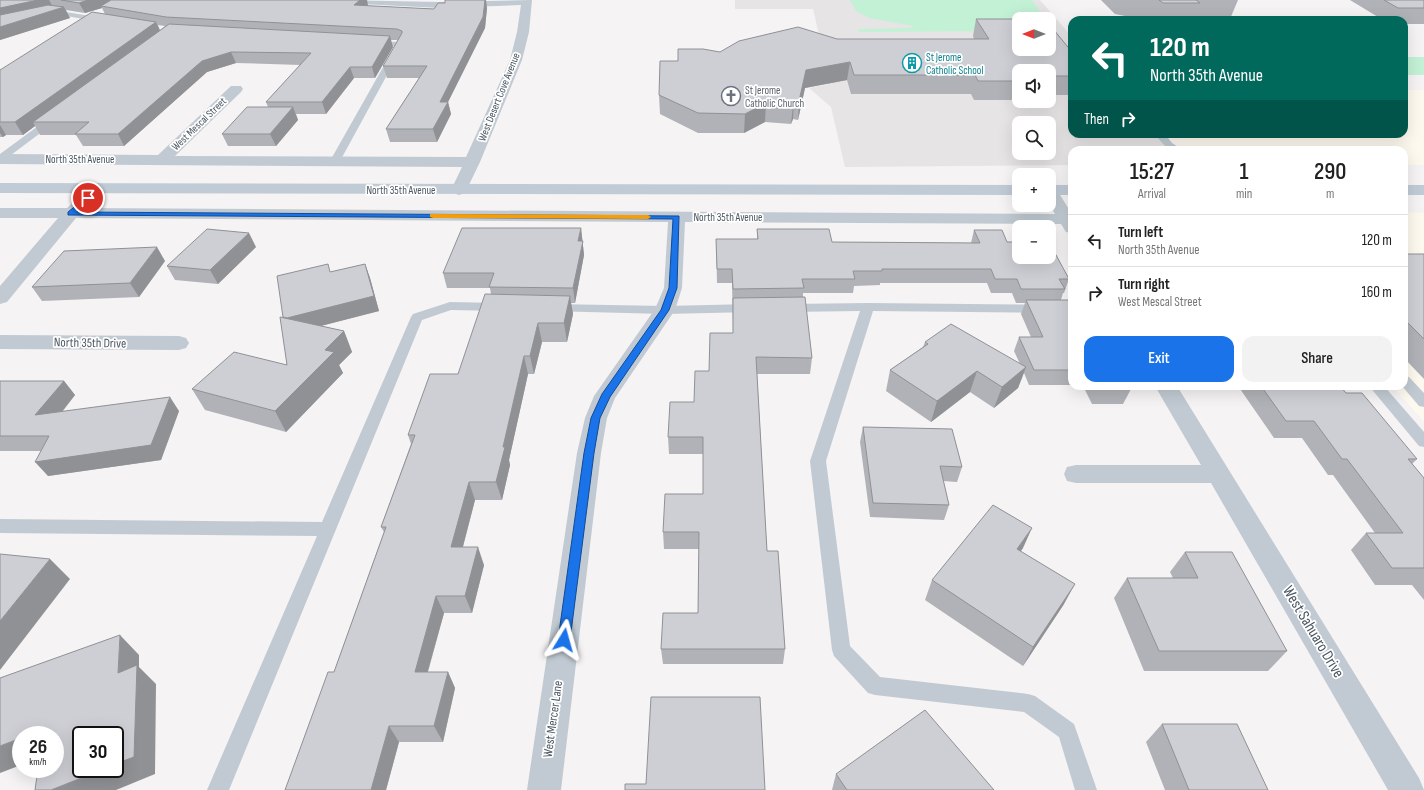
<!DOCTYPE html>
<meta charset="utf-8">
<style>
:root{--surface:#fff;--page:#f2f2f2;--text:#222;--muted:#767676;--line:#e0e0e0;--accent:#1a73e8}
body{margin:0;font-family:"Sofia Sans Condensed",sans-serif;background:var(--page);color:var(--text);height:100vh;display:flex;flex-direction:column;font-size:15px;white-space:nowrap}
*{box-sizing:border-box;margin:0}
p{font-size:13px;color:var(--muted)}
.icon{flex:none;width:22px;height:22px;fill:none;stroke:currentColor;stroke-width:2;stroke-linecap:round;stroke-linejoin:round}
.map{position:relative;flex:1;overflow:hidden}
.drawer{position:absolute;left:1068px;top:146px;width:340px;height:244px;display:flex;flex-direction:column;background:var(--surface);border-radius:12px;box-shadow:0 4px 16px #0002}
.drawer>*{flex:none}
.banner{position:absolute;left:1068px;top:16px;width:340px;height:122px;border-radius:12px;box-shadow:0 4px 16px #0002;background:#00695c;color:#fff;overflow:hidden}
.needle{width:26px;rotate:270deg}
.tools{position:absolute;left:1012px;top:12px;display:grid;gap:8px}
.tools a{display:grid;place-items:center;width:44px;height:44px;border-radius:8px;background:var(--surface);box-shadow:0 4px 16px #0002;font-size:20px}
.speed{position:absolute;left:12px;top:726px;display:flex;gap:8px;font-size:20px;font-weight:700;text-align:center}
.speed>*{display:grid;place-content:center;width:52px;height:52px;border-radius:50%;background:var(--surface);box-shadow:0 4px 16px #0002;line-height:1}
.speed small{font-size:10px;font-weight:400}
.speed .limit{border:2px solid #111;border-radius:6px;background:#fff;color:#111}
.pin{position:absolute;display:grid;place-items:center;width:34px;height:34px;color:#fff;margin:-17px;border:2px solid #fff;border-radius:50%;box-shadow:0 1px 4px #0007}
.me{position:absolute;width:44px;margin:-22px;rotate:8deg;stroke-linejoin:round;filter:drop-shadow(0 0 3px #0008)}
.turn{display:flex;align-items:center;gap:14px;height:84px;padding:0 16px;font-size:18px}
.turn .icon{width:52px;height:52px;stroke-width:2.5}
.turn b{display:block;font-size:28px;line-height:34px}
.then{display:flex;align-items:center;height:38px;padding:0 16px;background:#0003;gap:8px;font-size:15px}
.eta{display:flex;justify-content:space-evenly;align-items:center;height:68px;text-align:center}
.eta b{font-size:24px;font-weight:600;line-height:28px}
.action{display:flex;gap:8px;margin-top:auto;padding:8px 16px}
.action a{flex:1;height:46px;border-radius:12px;background:var(--accent);color:#fff;font-size:16px;font-weight:600;line-height:46px;text-align:center}
.action a+a{background:var(--page);color:var(--text)}
ul{padding:0;list-style:none}
li{display:flex;align-items:center;gap:12px;height:52px;padding:0 16px;border-top:1px solid var(--line)}
li div{flex:1}
li b{display:block;font-size:15px}
li em{font-style:normal}
.map>svg:first-child{display:block}
.commercial{fill:#fdf9ef}
.education{fill:#e6e4e5;fill-rule:evenodd}
.green{fill:#c3f1d5}
.lines{fill:none;stroke-linecap:round;stroke-linejoin:round}
.lane{fill:#c1cad2;fill-rule:evenodd}
.street{fill:#c1cad2;fill-rule:evenodd}
.secondary{fill:#c1cbd6;fill-rule:evenodd}
.wall{fill:#b0b2b7;fill-rule:evenodd}
.shaded-wall{fill:#909195}
.building{fill:#cdcfd5;stroke:#909195}
.route{fill:#1a73e8;stroke:#114b97}
.slow{fill:#f59e0b}
.labels{text-anchor:middle;dominant-baseline:central;stroke-width:3.5;stroke-linejoin:round;paint-order:stroke}
.far-culture-label{font-size:11px;fill:#0d838f;stroke:#fff;text-anchor:start}
.far-worship-label{font-size:11px;fill:#5b616d;stroke:#fff;text-anchor:start}
.far-street-label{font-size:11px;fill:#4a5661;stroke:#fff}
.street-label{font-size:13px;fill:#4a5661;stroke:#fff}
.near-street-label{font-size:16px;fill:#4a5661;stroke:#fff}
</style>
<div class="map">
<svg width="1424" height="790" viewBox="0 0 1424 790">
<rect width="100%" height="100%" fill="#f5f3f3"/>
<g class="commercial">
<path d="M1404 90H1424V165H1404V150H1171L1157 134H1404Z"/>
<path d="M1404 212 1424 213V422L1392 386H1404Z"/>
</g>
<path class="education" d="M735 0H1040L1072 37V134H1157L1171 150H1072V165L845 167 831 107 809 88 829 84 819 74 821 43 813 9H735ZM1019 19H1049V49H1019ZM1019 71H1049V101H1019ZM1019 123H1049V153H1019Z"/>
<g class="green">
<path d="M850 0H1032L1046 19H1019V31L859 32V29L910 28 913 26 869 18 856 11Z"/>
<rect x="1404" y="57" width="20" height="18"/>
</g>
<g class="lines">
<g class="lane">
<path d="M54 10 102 18 106 20 102 22 54 14 49 15 45 13Z"/>
<path d="M370 41 400 42 404 44 340 161 338 163H332L330 161 395 46 373 45 369 43Z"/>
<path d="M52 117 55 118 57 120 55 122 3 161 0 162V154L49 118Z"/>
<path d="M1155 134H1165L1172 143 1183 150C1167 150 1165 147 1155 134Z"/>
<path d="M450 302 500 303 504 304 506 307 504 310 500 311 451 310 422 320 229 790H207L317 536 0 533V519L322 522 411 317 413 314Z"/>
<path d="M868 303 1072 305V313L873 311 826 461 850 646 880 677 1028 694 1035 696 1074 724 1097 790H1075L1059 737 1024 712 875 695 868 693 834 656 832 650 810 461 860 311 788 312 784 311 782 308 784 305 788 304Z"/>
<path d="M552 304 665 306 752 304 756 305 758 308 756 311 752 312 665 314 548 311 546 308 548 305Z"/>
<path d="M1404 375 1409 377 1424 393V407L1419 406 1402 386H1404Z"/>
<path d="M1369 386H1384L1424 432V447L1419 446Z"/>
</g>
<g class="street">
<path d="M336 0 440 2 532 0 529 32 522 60 480 162 465 193 459 195 453 193 451 190 462 167 0 164V154L158 155 231 86H241L243 89 241 92 175 156 466 157 510 60 517 32 521 5 440 8 341 3Z"/>
<path d="M98 183 104 185 106 188 86 208 1055 214 1049 204V185L1055 187 1072 214V233L1066 232 1061 224 685 222 682 288 675 310 615 398 607 418 601 453 561 790H527L577 453 585 418 594 396 655 309 664 288 668 222 76 218 7 302 0 304V286L58 218H0V208H67L92 185Z"/>
<path d="M0 335 179 336 186 338 189 343 186 348 179 350 0 349Z"/>
<path d="M1155 386H1177L1419 778 1424 790H1388L1211 483H1076L1067 481 1064 474 1067 467 1076 465H1201Z"/>
</g>
<g class="secondary">
<path d="M0 183 1019 185V195L0 193Z"/>
<rect x="1049" y="185" width="23" height="10"/>
<rect x="1404" y="185" width="20" height="10"/>
</g>
</g>
<g class="wall">
<path d="M0 0H367L368 6 434 9 487 8 485 28 448 102 451 114 437 142H390L386 129 419 78H387L383 66 398 40H390L393 47 375 78H354L326 114H296L298 120 276 146H228L222 134 268 107 266 102 301 65 236 63 207 72 124 146H83L76 135H40L35 126 23 135H6L3 137H0V70L105 14 102 8 85 13 66 10 70 18 0 40ZM158 25 165 26 160 30Z"/>
<path d="M1101 0H1238L1230 19H1193V20H1153L1152 19H1132L1130 17 1115 14Z"/>
<path d="M1350 0H1424V24H1404V20H1383Z"/>
<path d="M976 19 1072 52V95H1049V71H1019V100H974L971 94H851L847 80 805 88 798 120 793 119 791 124 765 122 744 133H698L660 114 659 95 678 61 720 52 837 39H974L973 36Z"/>
<path d="M581 228 584 255 575 303H571L573 314 567 342H542L534 374H528L509 460 510 465 502 500H475L463 547 484 565 472 613H444L428 672H448L455 688 443 742H399L386 790H285L334 672 384 532 381 527 411 444 408 435 458 374 491 294 490 288H447L443 273Z"/>
<path d="M757 229 832 242 971 243 974 230 1007 242 1069 279 1064 293H1063L1061 300 1072 302V385H1029L1024 373 1018 388 994 408 970 392 931 422 886 391 890 370 923 347 925 342 1020 364 1014 351 1019 337H1031L1021 314 1025 303H1016L1012 293H991L987 283H880V285L854 286 853 293H803V297L812 358 810 374H757L767 551 785 649 783 664H663L661 649 698 613 699 549H664L663 532 703 494V454H669L668 437 694 402 709 371 733 333 732 283H717L716 239H757Z"/>
<path d="M256 247 218 284 175 280 167 266Z"/>
<path d="M1404 254H1424V379L1404 358Z"/>
<path d="M165 261 139 297 42 301 32 287Z"/>
<path d="M365 264 370 278 379 311 320 326 344 331 352 352 339 365 343 373 286 432 205 410 192 389 287 365 283 317 331 272Z"/>
<path d="M0 381H64L75 395 63 411H179L161 460 48 476 41 451H0Z"/>
<path d="M1083 386H1129L1131 389 1123 404H1092Z"/>
<path d="M1238 386H1340L1346 393 1417 459 1412 464 1424 478V600L1412 585H1375L1351 550 1366 533H1375L1333 475H1328L1302 438H1274Z"/>
<path d="M863 427 962 467 957 482 943 481 949 505 944 520 870 517 860 442Z"/>
<path d="M1023 548 1021 551 1064 604 1023 666 925 600 932 580Z"/>
<path d="M1185 552 1287 651 1268 671H1144L1114 598 1127 578H1173L1170 572Z"/>
<path d="M1162 724 1268 790H1165L1146 742Z"/>
<path d="M836 774 994 790H832Z"/>
</g>
<g class="shaded-wall">
<path d="M38 0H49L54 9 0 20V8Z"/>
<path d="M88 0H127L101 6 102 8 85 13 79 3Z"/>
<path d="M360 0H367L368 6 354 5Z"/>
<path d="M485 0H486L487 8 485 28 448 102 451 114 437 142 433 129 440 102Z"/>
<path d="M64 7 70 18 0 40V27Z"/>
<path d="M156 22 161 33 33 122 35 126 23 135 15 122Z"/>
<path d="M390 36 393 47 375 78 372 67Z"/>
<path d="M231 52 236 63 207 72 124 146 118 134 202 61Z"/>
<path d="M850 62 847 80 805 88 798 120 799 101 806 70Z"/>
<path d="M350 67 354 78 326 114 322 102Z"/>
<path d="M794 100 793 119 791 124 793 105Z"/>
<path d="M766 103 765 122 744 133 745 114Z"/>
<path d="M293 107 298 120 276 146 270 134Z"/>
<path d="M0 125 6 135 3 137 0 133Z"/>
<path d="M581 228 584 255 575 303 573 288 578 241Z"/>
<path d="M249 233 256 247 218 284 210 270Z"/>
<path d="M157 247 165 261 139 297 130 283Z"/>
<path d="M365 264 370 278 379 311 290 334 283 319Z"/>
<path d="M570 296 573 314 567 342 564 323Z"/>
<path d="M538 323 542 342 534 374 530 356Z"/>
<path d="M344 331 352 352 339 365 343 373 286 432 275 411 325 350Z"/>
<path d="M524 356 528 374 509 460 510 465 502 500 496 482 503 447Z"/>
<path d="M1026 367 1018 388 994 408 1002 387Z"/>
<path d="M977 371 970 392 931 422 937 401Z"/>
<path d="M64 381 75 395 47 430 35 415Z"/>
<path d="M170 397 179 411 161 460 48 476 35 462Z"/>
<path d="M469 482 475 500 458 565 451 547Z"/>
<path d="M1032 528 1023 548 1007 569 1017 549Z"/>
<path d="M478 547 484 565 472 613 465 596Z"/>
<path d="M50 559 70 579 0 670V621Z"/>
<path d="M1075 584 1064 604 1023 666 1033 647Z"/>
<path d="M436 596 444 613 423 688 415 672Z"/>
<path d="M120 635 139 655V667L156 684 155 774 116 790H51L104 769H115L118 673Z"/>
<path d="M448 672 455 688 443 742 434 726Z"/>
<path d="M389 726 399 742 386 790H371Z"/>
<path d="M42 730 49 735H28Z"/>
<path d="M21 738V765L0 773V746Z"/>
</g>
<g class="building">
<path d="M0 0H38L0 8Z"/>
<path d="M61 0H88L79 3Z"/>
<path d="M111 0H360L354 5 434 9 438 3H445V0H485L483 17 440 102H448L433 129H386L427 66H383L402 33V31L397 29 166 17 101 6Z"/>
<path d="M1159 0H1196L1200 3H1163Z"/>
<path d="M1384 0H1424V8H1398Z"/>
<path d="M48 5 64 7 0 27V15Z"/>
<path d="M92 12 156 22 15 122H0V70Z"/>
<path d="M976 19H1019V49H1049V24L1072 52V76H1049V71H1019V81H978L975 75H854L850 62 806 70 799 101 794 100 793 105 766 103 745 114 698 113 659 95 660 61H678V49H703L720 52 739 41 798 27 837 39H989Z"/>
<path d="M169 24 390 36 372 67H350L322 102H266L311 53 231 52 202 61 118 134H75L89 122H33Z"/>
<path d="M247 107H293L270 134H222Z"/>
<path d="M462 228H581L578 241H583L573 288 489 287 494 273H443Z"/>
<path d="M207 229 249 233 210 270 167 266Z"/>
<path d="M757 229H829L832 242 980 243 974 230H1002L1007 242H1019V257H1049V242L1069 279H1059L1065 289H1021L1017 279H995L991 269H882V271H853L855 279H802L804 288 733 289 732 269H717L716 239H758Z"/>
<path d="M157 247 130 283 32 287 64 251Z"/>
<path d="M1404 254H1424V339L1404 319Z"/>
<path d="M328 264 330 272 365 264 374 296 287 318 283 317 277 276Z"/>
<path d="M485 294 570 296 564 323H538L530 356H524L503 447H505L496 482H469L451 547H478L465 596H436L415 672H448L434 726H389L371 790H285L328 672H334L386 527H381L415 435H408L430 374H458Z"/>
<path d="M805 297 812 358 756 357 767 551H778L785 649H661L663 613H698L699 532H663L665 494H703V437H668L670 402H694L695 371H709L710 333H733V298Z"/>
<path d="M1026 300H1071L1072 302V370H1034L1019 337H1043Z"/>
<path d="M280 317 344 331 325 350 334 352 275 411 192 389 234 352 287 365Z"/>
<path d="M951 324 1026 367 1002 387 977 371 937 401 890 370 928 344 925 342Z"/>
<path d="M0 381H64L35 415 170 397 151 445 35 462 49 436H0Z"/>
<path d="M1097 386H1129L1131 389H1099Z"/>
<path d="M1261 386H1340L1346 393H1362L1417 459H1408L1424 478V568H1392L1366 533H1403L1347 459H1342L1314 421H1286Z"/>
<path d="M863 427 952 429 962 467 940 466 949 505 873 503Z"/>
<path d="M993 505 1032 528 1017 549 1075 584 1033 647 932 580Z"/>
<path d="M1185 552H1232L1287 651H1159L1127 578H1198Z"/>
<path d="M0 554 50 559 0 621Z"/>
<path d="M120 635 118 673 137 665 134 757 115 764V735H81V769H104L51 790H35L38 769H55V735H41L42 730 28 735H21V738L0 746V678Z"/>
<path d="M651 697H760L765 790H625V784H646Z"/>
<path d="M925 710 994 790H847L836 774Z"/>
<path d="M1162 724H1237L1268 790H1189Z"/>
</g>
<path class="route" d="M88 196 91 198 77 212 679 216 677 288 669 310 610 397 600 418 594 453 570 640 568 644 564 646 560 644 558 640 584 453 591 418 602 394 661 310 669 288 673 219 68 215V212Z"/>
<path class="slow" d="M430 214 648 215 651 217 648 219 433 218 430 217Z"/>
<defs>
<g id="building-ring" transform="scale(1)"><circle r="9.5" fill="#fff" stroke="#0f9aa8" stroke-width="1.5"/><path d="M-4-6H4V6H1V3H-1V6H-4ZM-2.5-4.3h1.7v1.8h-1.7ZM.8-4.3h1.7v1.8H.8ZM-2.5-1h1.7V.8h-1.7ZM.8-1h1.7V.8H.8Z" fill="#0f9aa8"/></g>
<g id="church-ring" transform="scale(1)"><circle r="9.5" fill="#fff" stroke="#6b7280" stroke-width="1.5"/><path d="M-1.2-6h2.4v3.5h3.3v2.4h-3.3V6h-2.4V-.1h-3.3v-2.4h3.3Z" fill="#6b7280"/></g>
</defs>
<g fill-rule="evenodd">
<use href="#building-ring" x="912" y="63"/>
<use href="#church-ring" x="731" y="96"/>
</g>
<g class="labels">
<g class="far-culture-label">
<text x="926" y="57">St Jerome<tspan x="926" dy="13">Catholic School</tspan></text>
</g>
<g class="far-worship-label">
<text x="745" y="90">St Jerome<tspan x="745" dy="13">Catholic Church</tspan></text>
</g>
<g class="far-street-label">
<text transform="translate(499 97) rotate(-68)">West Desert Cove Avenue</text>
<text transform="translate(199 124) rotate(-44)">West Mescal Street</text>
<text x="80" y="159">North 35th Avenue</text>
<text x="401" y="190">North 35th Avenue</text>
<text x="728" y="217">North 35th Avenue</text>
</g>
<g class="street-label">
<text transform="translate(90 343) rotate(1)">North 35th Drive</text>
<text transform="translate(553 719) rotate(-82)">West Mercer Lane</text>
</g>
<g class="near-street-label">
<text transform="translate(1313 632) rotate(59)">West Sahuaro Drive</text>
</g>
</g>
</svg>
<div class="tools">
<a><svg class="needle" viewBox="-14 -14 28 28"><path d="M0-13l5 13h-10z" fill="#e53935"/><path d="M0 13l5-13h-10z" fill="#767676"/></svg></a>
<a><svg class="icon" aria-label="sound" viewBox="0 0 24 24"><path d="M4 9h4l5-4v14l-5-4H4zM17 9q2 3 0 6"/></svg></a>
<a><svg class="icon" aria-label="search" viewBox="0 0 24 24"><circle cx="10" cy="10" r="6"/><path d="M15 15l6 6"/></svg></a>
<a>+</a>
<a>−</a>
</div>
<div class="speed"><div>26<small>km/h</small></div><div class="limit">30</div></div>
<div class="pin" style="left:88px;top:198px;background:#d93025"><svg class="icon" aria-label="arrive" viewBox="0 0 24 24"><path d="M6 21V4h12l-3 4 3 4H6"/></svg></div>
<svg class="me" style="left:564px;top:640px" viewBox="-20 -20 40 40"><path d="M0-17L14 15 0 8-14 15z" fill="#1a73e8" stroke="#fff" stroke-width="4"/></svg>
<div class="banner">
<div class="turn"><svg class="icon" aria-label="left" viewBox="0 0 24 24"><path d="M17 20v-9H6M10 6l-5 5 5 5"/></svg><div><b>120 m</b>North 35th Avenue</div></div>
<div class="then">Then<svg class="icon" aria-label="right" viewBox="0 0 24 24"><path d="M7 20v-9h11M14 6l5 5-5 5"/></svg></div>
</div>
<section class="drawer">
<div class="eta">
<div><b>15:27</b><p>Arrival</p></div>
<div><b>1</b><p>min</p></div>
<div><b>290</b><p>m</p></div>
</div>
<ul>
<li><svg class="icon" aria-label="left" viewBox="0 0 24 24"><path d="M17 20v-9H6M10 6l-5 5 5 5"/></svg><div><b>Turn left</b><p>North 35th Avenue</p></div><em>120 m</em></li>
<li><svg class="icon" aria-label="right" viewBox="0 0 24 24"><path d="M7 20v-9h11M14 6l5 5-5 5"/></svg><div><b>Turn right</b><p>West Mescal Street</p></div><em>160 m</em></li>
</ul>
<div class="action"><a>Exit</a><a>Share</a></div>
</section>
</div>
